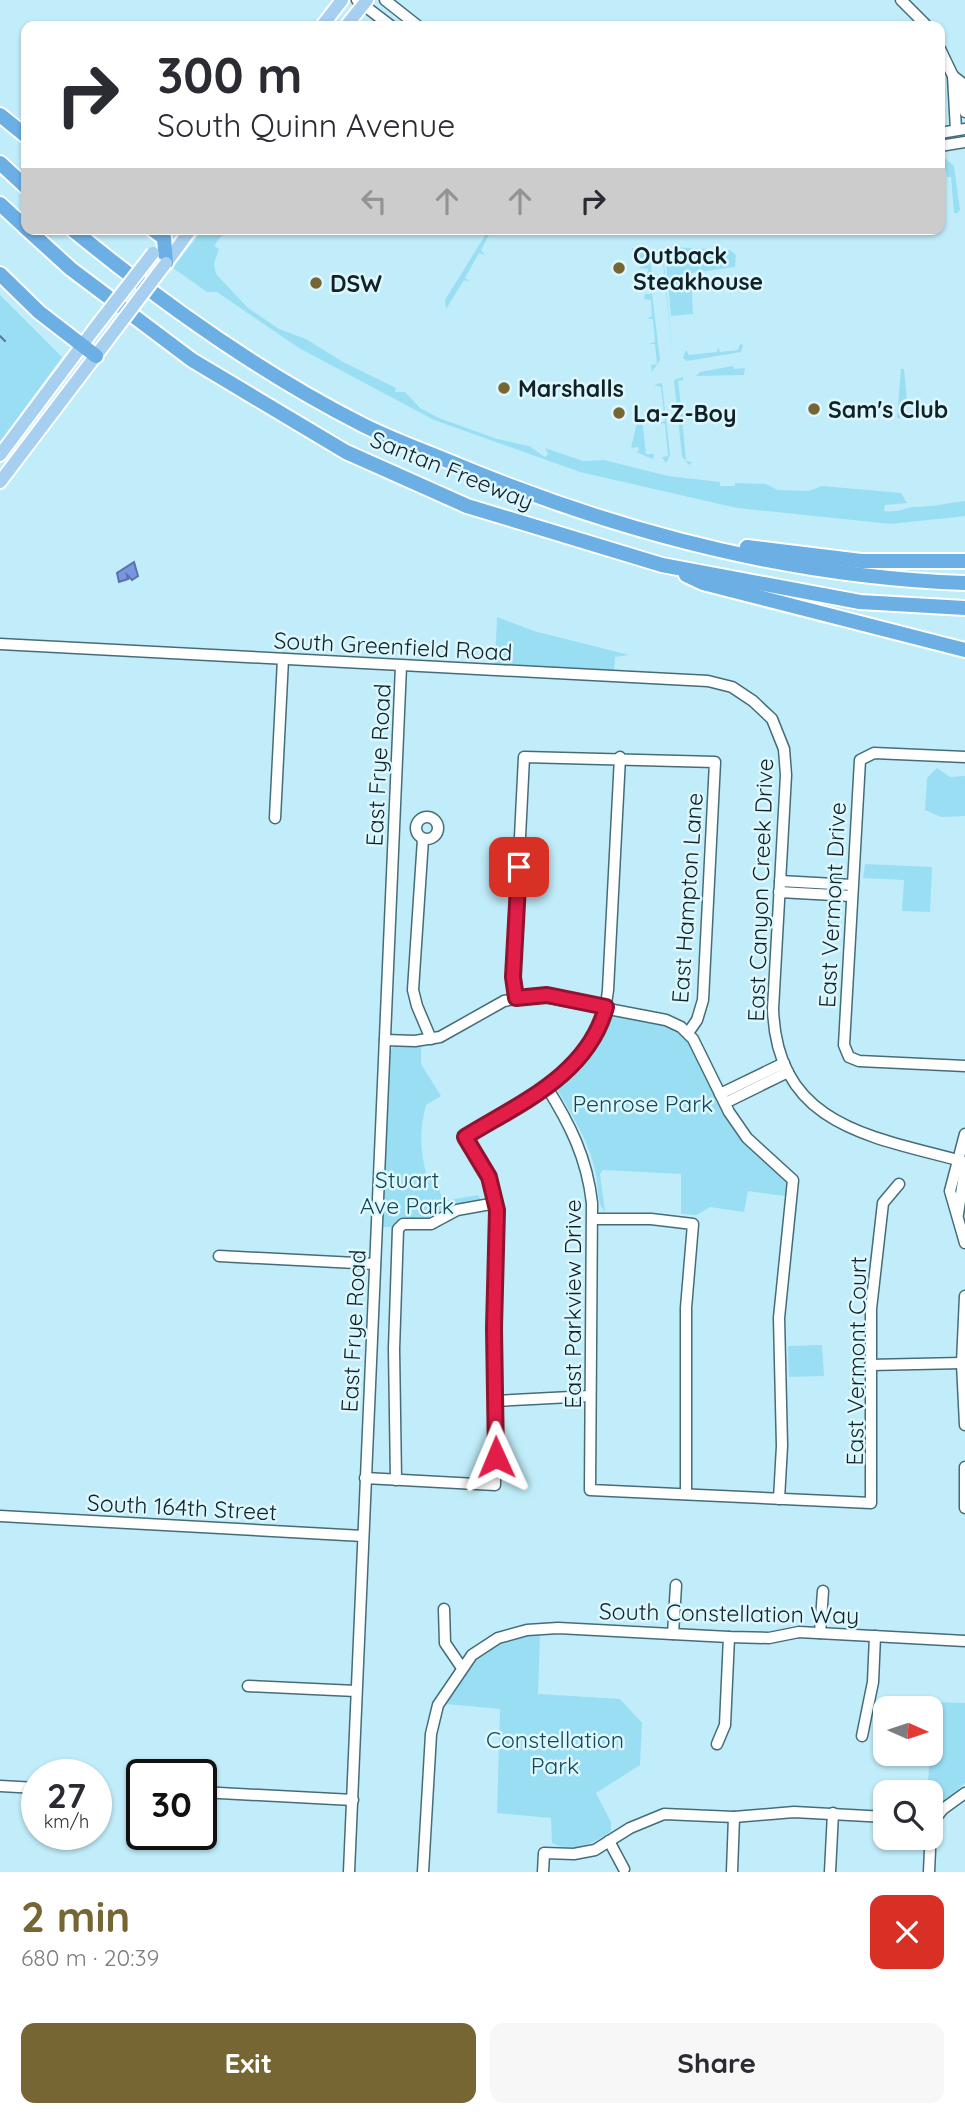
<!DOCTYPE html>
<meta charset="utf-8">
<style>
:root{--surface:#fff;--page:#f7f7f7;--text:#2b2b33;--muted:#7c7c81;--accent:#756634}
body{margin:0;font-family:Quicksand,sans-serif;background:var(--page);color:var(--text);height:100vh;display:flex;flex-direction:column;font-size:26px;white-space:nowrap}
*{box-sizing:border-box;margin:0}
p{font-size:23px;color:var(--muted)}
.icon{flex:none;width:38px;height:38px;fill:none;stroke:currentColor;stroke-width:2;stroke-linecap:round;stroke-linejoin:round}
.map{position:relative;height:1872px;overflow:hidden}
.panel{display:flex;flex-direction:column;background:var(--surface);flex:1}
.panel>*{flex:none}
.top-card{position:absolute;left:21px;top:21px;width:924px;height:214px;border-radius:14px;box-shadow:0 2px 5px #0004;background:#fff;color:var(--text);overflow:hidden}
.needle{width:46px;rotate:93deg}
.fabs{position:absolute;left:873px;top:1696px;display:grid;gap:14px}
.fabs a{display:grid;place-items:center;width:70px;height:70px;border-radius:14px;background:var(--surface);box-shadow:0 2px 5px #0004;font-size:35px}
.speed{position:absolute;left:21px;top:1759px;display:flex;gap:14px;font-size:35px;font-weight:700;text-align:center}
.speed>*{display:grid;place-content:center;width:91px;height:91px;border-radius:50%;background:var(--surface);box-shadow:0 2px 5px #0004;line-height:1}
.speed small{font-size:18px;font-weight:400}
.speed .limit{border:4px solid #111;border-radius:10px;background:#fff;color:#111}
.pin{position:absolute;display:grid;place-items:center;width:60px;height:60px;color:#fff;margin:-30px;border-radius:14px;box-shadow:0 4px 10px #0006}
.me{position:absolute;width:77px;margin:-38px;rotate:359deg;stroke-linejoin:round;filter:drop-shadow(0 0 5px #0008)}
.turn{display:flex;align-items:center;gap:24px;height:147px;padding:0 21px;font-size:32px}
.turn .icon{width:91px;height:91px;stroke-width:2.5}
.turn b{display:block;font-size:49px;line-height:60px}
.lanes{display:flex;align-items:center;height:66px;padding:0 21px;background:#0003;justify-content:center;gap:35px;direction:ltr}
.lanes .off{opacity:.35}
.round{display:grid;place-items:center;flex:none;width:74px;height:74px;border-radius:14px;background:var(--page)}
.overview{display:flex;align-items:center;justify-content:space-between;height:119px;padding:0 21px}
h1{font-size:42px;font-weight:700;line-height:52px;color:var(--accent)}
.button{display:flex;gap:14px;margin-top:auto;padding:14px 21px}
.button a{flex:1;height:80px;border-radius:14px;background:var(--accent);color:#fff;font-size:28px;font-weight:700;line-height:80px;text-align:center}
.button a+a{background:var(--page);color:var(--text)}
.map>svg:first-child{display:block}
.green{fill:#9adef3}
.water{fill:#7994e0;stroke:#5a72a8;stroke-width:2}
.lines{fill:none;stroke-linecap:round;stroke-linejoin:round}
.stream{stroke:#5a72a8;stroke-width:2}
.minor-casing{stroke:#456d79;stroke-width:13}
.major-casing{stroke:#fff;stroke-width:16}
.highway-casing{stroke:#fff;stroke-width:18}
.minor{stroke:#fff;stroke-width:10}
.major{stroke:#a7cfef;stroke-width:12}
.highway{stroke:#6cafe4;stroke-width:14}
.major-bridge-casing{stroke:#fff;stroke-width:16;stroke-linecap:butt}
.major-bridge{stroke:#a7cfef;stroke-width:12}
.route-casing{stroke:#92132f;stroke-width:18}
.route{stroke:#e11d48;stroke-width:12}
.poi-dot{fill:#756634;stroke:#ddf7ff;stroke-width:2.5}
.labels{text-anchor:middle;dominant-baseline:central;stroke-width:5;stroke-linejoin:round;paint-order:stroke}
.poi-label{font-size:23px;font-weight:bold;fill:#112227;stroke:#ddf7ff;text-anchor:start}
.street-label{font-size:23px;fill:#112227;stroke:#ddf7ff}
.park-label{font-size:23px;fill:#134957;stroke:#ddf7ff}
</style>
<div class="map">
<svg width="965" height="1872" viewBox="0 0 965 1872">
<rect width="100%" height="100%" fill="#c1edfa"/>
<g class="green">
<path d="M940 157H944L954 166 960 210 957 213H954L951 177H947L946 170 940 164Z"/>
<path d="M203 229H226L214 246 219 249 214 264 216 274 248 308 279 329 306 339 343 362 396 388 395 392H405L420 408 439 418 497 439 529 446 545 457 548 454 545 448 583 461 604 460 668 476 720 482V486H735V483L766 484 778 490 808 491 822 486 901 493 907 503 885 505 884 511C900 513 906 507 915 507 932 507 948 503 965 501V516L891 524 737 508 580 472 434 420 299 348 217 292H207L173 268Z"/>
<path d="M489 229H492L481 250 485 255 479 253 465 278 470 282 464 280 446 309 445 300Z"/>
<path d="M668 247 730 250 736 255 735 267 691 273 693 314 671 316 665 252Z"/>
<path d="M632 248 650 251 653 288 645 286 648 269 640 268 637 252 632 251Z"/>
<path d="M663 262H664L673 360Z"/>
<path d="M652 294 660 360 652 372 651 365 657 364 655 344H649L655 342 653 319H647L652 316 651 300 644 299 645 294Z"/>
<path d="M0 295 62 357 0 442Z"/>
<path d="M740 344 743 345 741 352 687 361 683 358 686 350 689 355 717 352 718 347 720 352 738 350Z"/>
<path d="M733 366 734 369 745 368 744 375 696 376 700 372Z"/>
<path d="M901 369H904L907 401 901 403 903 418H897Z"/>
<path d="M683 377V380L678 381 682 414 688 415 682 417 686 461 692 462 689 465 682 456 674 380Z"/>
<path d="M662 383 670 455 666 463 662 457 668 456 665 424 659 423 665 421 661 387 654 385Z"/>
<path d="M638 418 642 419 646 454H654L653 459 636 452 639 451 638 447 631 448Z"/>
<path d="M497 617 534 631 629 655 615 657 614 670 495 664Z"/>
<path d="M937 768 950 777 965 776V816L941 817 925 810 927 778Z"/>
<path d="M865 864 932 867 930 912 902 911 904 880 863 878Z"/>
<path d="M617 1013 659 1022 685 1031 715 1097 741 1139 788 1182 785 1196 748 1191 744 1212 710 1207 697 1215 681 1214V1174L603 1170 600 1174 605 1212C596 1202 599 1189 596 1175 590 1143 573 1117 557 1089 582 1067 596 1045 609 1015Z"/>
<path d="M395 1045H421V1064L441 1096 426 1105C419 1132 420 1150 427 1177L436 1180 443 1201 478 1195 481 1200 450 1208 433 1219 405 1218 391 1227H381L388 1053Z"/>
<path d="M822 1345 824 1376 789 1377 788 1346Z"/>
<path d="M540 1634 538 1694 620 1699 642 1723 640 1765 596 1793 611 1822V1831C595 1843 572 1854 552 1843L551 1818 497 1813 500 1709 445 1704C461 1665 496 1637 540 1634Z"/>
<path d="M935 1702 965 1703V1783L931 1813V1792H927Z"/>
</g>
<path class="water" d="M134 562 138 576 132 580 127 575 128 579 119 582 117 573Z"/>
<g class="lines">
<path class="stream" d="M0 336 5 341"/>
<g class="minor-casing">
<g id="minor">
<path d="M357 0 391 26"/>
<path d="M385 0 418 26"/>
<path d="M901 0 927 26"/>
<path d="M940 49 953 76"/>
<path d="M956 130 953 76 962 83 965 112"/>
<path d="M940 133 965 129"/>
<path d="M940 146 965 142"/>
<path d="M0 644 708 681 732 687 753 701 772 719 784 749 786 775 773 1009C777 1128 875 1137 965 1162"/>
<path d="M965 757 874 753 860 760 844 1045 849 1057 859 1061 965 1066"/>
<circle cx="427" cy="828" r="11"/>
<path d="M275 818 283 659"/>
<path d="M423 839 413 990 417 1006 431 1039"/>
<path d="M780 881 852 885"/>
<path d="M779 892 852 896"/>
<path d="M516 997 513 977 524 757 715 762 703 1000 697 1020 688 1033"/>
<path d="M385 1040 415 1041 440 1037 504 1001 535 995 666 1020 681 1027 693 1039 729 1112 747 1138 793 1180 779 1318 782 1446 779 1499"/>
<path d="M546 1086C570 1124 587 1158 592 1203L590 1490 871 1503V1309L883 1203 899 1184"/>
<path d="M720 1094 784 1063"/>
<path d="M725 1103 788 1072"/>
<path d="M965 1134 950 1191 965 1243"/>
<path d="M958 1214 965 1168"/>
<path d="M593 1219H651L693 1224 686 1308V1494"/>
<path d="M219 1256 375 1264"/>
<path d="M965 1296 962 1363 965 1425"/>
<path d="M870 1365 962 1363"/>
<path d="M495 1401 590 1396"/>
<path d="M965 1467V1508"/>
<path d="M365 1478 495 1485 497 1210 489 1177 465 1137C525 1100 601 1069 608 990L620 757"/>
<path d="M396 1480 394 1349 398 1229 403 1224H431L457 1210 496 1203"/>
<path d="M0 1516 363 1536"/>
<path d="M444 1609 445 1643 462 1668"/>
<path d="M820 1633 823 1591"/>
<path d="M673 1634 676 1585"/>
<path d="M248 1686 356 1691"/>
<path d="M862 1736 873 1682 875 1636"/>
<path d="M717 1744 725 1725 729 1637"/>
<path d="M0 1786 37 1788"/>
<path d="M201 1792 353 1800"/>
<path d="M931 1824 943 1809 965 1793"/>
<path d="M926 1838 930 1850 929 1872"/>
<path d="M609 1841 624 1869"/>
<path d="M349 1872 401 666"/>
<path d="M423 1872 431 1734 438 1705 472 1655 498 1638 527 1630 558 1628 729 1637 769 1638 799 1632 965 1641"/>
<path d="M543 1872 544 1853 574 1854 595 1850 630 1828 664 1814 734 1817 794 1812 886 1817"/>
<path d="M732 1872 734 1817"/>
<path d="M830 1872 833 1813"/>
</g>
</g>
<g class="major-casing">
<g id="major">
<path d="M322 26 342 0"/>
<path d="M346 26 367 0"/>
<path d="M166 263 191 229"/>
<path d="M0 455 95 328"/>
<path d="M0 482 110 337"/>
</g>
</g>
<g class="highway-casing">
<g id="highway">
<path d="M0 115 26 136"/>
<path d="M0 163 26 187"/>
<path d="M0 204 26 228"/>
<path d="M27 229 71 269 192 360 346 452 467 506 662 565 860 602 965 608"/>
<path d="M72 229C162 303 257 371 361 424 388 438 419 449 448 461 612 530 787 577 965 583"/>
<path d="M152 229 164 238 166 263"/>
<path d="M0 274 39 312 96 356"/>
<path d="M747 547 861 561H965"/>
<path d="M686 575 703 583 965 650"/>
</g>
</g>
<use href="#minor" class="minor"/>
<use href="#major" class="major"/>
<use href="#highway" class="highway"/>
<g class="major-bridge-casing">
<g id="major-bridge">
<path d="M95 328 153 253"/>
<path d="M110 337 166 263"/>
</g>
</g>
<use href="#major-bridge" class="major-bridge"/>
</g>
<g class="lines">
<g class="route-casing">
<path id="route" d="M496 1457 494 1328 497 1210 489 1177 465 1137C520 1103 588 1075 606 1007L547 995 516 998 513 977 519 867"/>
</g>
<use href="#route" class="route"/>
</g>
<g class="poi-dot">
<circle cx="619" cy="268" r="7"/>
<circle cx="316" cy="283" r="7"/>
<circle cx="504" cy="388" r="7"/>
<circle cx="814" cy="409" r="7"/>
<circle cx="619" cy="413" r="7"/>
</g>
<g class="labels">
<g class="poi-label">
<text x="633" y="255">Outback<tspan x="633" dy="26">Steakhouse</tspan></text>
<text x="330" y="283">DSW</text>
<text x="518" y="388">Marshalls</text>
<text x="828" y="409">Sam's Club</text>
<text x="633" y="413">La-Z-Boy</text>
</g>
<g class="street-label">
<text transform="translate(452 470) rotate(22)">Santan Freeway</text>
<text transform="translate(393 646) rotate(3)">South Greenfield Road</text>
<text transform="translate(378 765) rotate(-87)">East Frye Road</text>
<text transform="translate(760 890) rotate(-88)">East Canyon Creek Drive</text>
<text transform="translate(687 898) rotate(-86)">East Hampton Lane</text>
<text transform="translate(832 905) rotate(-87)">East Vermont Drive</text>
<text transform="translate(572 1304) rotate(-90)">East Parkview Drive</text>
<text transform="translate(353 1331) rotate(-87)">East Frye Road</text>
<text transform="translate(856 1361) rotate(-89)">East Vermont Court</text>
<text transform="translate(182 1507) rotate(3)">South 164th Street</text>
<text transform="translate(729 1613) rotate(1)">South Constellation Way</text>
</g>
<g class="park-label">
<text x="643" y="1103">Penrose Park</text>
<text x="407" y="1179">Stuart<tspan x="407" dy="26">Ave Park</tspan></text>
<text x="555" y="1739">Constellation<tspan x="555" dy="26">Park</tspan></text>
</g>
</g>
</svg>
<div class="fabs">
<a><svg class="needle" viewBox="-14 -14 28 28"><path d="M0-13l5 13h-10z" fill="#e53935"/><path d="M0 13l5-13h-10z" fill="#7c7c81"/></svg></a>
<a><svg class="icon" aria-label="search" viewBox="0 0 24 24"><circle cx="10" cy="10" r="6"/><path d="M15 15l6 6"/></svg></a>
</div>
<div class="speed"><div>27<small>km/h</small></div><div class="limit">30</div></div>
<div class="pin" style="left:519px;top:867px;background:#d93025"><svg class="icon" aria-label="arrive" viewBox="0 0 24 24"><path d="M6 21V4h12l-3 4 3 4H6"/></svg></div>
<svg class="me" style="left:496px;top:1457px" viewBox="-20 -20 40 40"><path d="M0-17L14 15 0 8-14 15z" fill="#e11d48" stroke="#fff" stroke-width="4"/></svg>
<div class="top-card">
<div class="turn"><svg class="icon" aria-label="right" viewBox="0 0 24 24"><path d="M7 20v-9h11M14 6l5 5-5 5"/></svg><div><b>300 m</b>South Quinn Avenue</div></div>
<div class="lanes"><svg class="icon off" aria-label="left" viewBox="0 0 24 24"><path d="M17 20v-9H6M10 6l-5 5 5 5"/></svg><svg class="icon off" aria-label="ahead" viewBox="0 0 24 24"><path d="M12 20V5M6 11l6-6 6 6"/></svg><svg class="icon off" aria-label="ahead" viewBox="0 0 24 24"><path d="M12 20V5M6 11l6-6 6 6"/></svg><svg class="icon" aria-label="right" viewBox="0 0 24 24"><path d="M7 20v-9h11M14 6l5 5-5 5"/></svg></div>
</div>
</div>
<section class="panel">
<div class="overview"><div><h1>2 min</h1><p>680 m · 20:39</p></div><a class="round" style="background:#d93025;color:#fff"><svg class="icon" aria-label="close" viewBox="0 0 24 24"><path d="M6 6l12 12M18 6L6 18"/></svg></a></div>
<div class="button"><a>Exit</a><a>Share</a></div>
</section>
